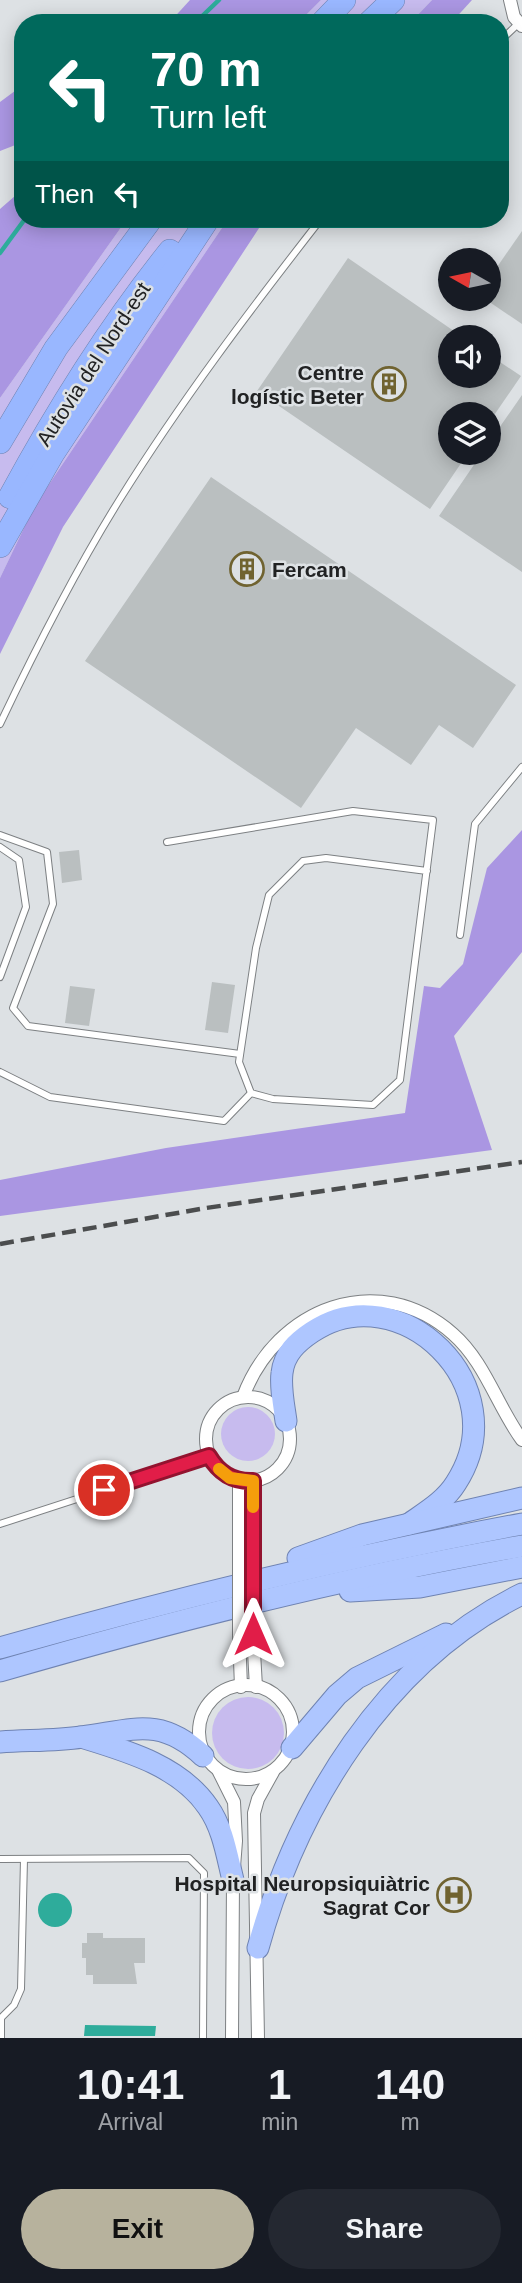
<!DOCTYPE html>
<meta charset="utf-8">
<style>
:root{--surface:#171b24;--page:#242831;--text:#f1f3f6;--muted:#9ea1a6;--accent:#b7b29d}
body{margin:0;font-family:Helvetica,sans-serif;background:var(--page);color:var(--text);height:100vh;display:flex;flex-direction:column;font-size:26px;white-space:nowrap}
*{box-sizing:border-box;margin:0}
p{font-size:23px;color:var(--muted)}
.icon{flex:none;width:38px;height:38px;fill:none;stroke:currentColor;stroke-width:2;stroke-linecap:round;stroke-linejoin:round}
.map{position:relative;height:2038px;overflow:hidden}
.drawer{display:flex;flex-direction:column;background:var(--surface);flex:1}
.drawer>*{flex:none}
.guide{position:absolute;left:14px;top:14px;width:495px;height:214px;border-radius:28px;box-shadow:0 4px 18px #0003;background:#00695c;color:#fff;overflow:hidden}
.needle{width:46px;rotate:279deg}
.fabs{position:absolute;left:438px;top:248px;display:grid;gap:14px}
.fabs a{display:grid;place-items:center;width:63px;height:63px;border-radius:50%;background:var(--surface);box-shadow:0 4px 18px #0003;font-size:35px}
.pin{position:absolute;display:grid;place-items:center;width:60px;height:60px;color:#fff;margin:-30px;border:4px solid #fff;border-radius:50%;box-shadow:0 2px 7px #0007}
.me{position:absolute;width:77px;margin:-38px;rotate:0deg;stroke-linejoin:round;filter:drop-shadow(0 0 5px #0008)}
.turn{display:flex;align-items:center;gap:24px;height:147px;padding:0 21px;font-size:32px}
.turn .icon{width:91px;height:91px;stroke-width:2.5}
.turn b{display:block;font-size:49px;line-height:60px}
.then{display:flex;align-items:center;height:66px;padding:0 21px;background:#0003;gap:14px;font-size:26px}
.eta{display:flex;justify-content:space-evenly;align-items:center;height:119px;text-align:center}
.eta b{font-size:42px;font-weight:700;line-height:49px}
.button{display:flex;gap:14px;margin-top:auto;padding:14px 21px}
.button a{flex:1;height:80px;border-radius:42px;background:var(--accent);color:#111;font-size:28px;font-weight:700;line-height:80px;text-align:center}
.button a+a{background:var(--page);color:var(--text)}
.map>svg:first-child{display:block}
.green{fill:#c7bbee}
.forest{fill:#aa96e2}
.water{fill:#2eac9b}
.lines{fill:none;stroke-linecap:round;stroke-linejoin:round}
.stream{stroke:#2eac9b;stroke-width:4.5}
.building{fill:#babfc0}
.service-casing{stroke:#7d8083;stroke-width:8}
.minor-casing{stroke:#7d8083;stroke-width:14}
.trunk-casing{stroke:#6f83b2;stroke-width:23}
.motorway-casing{stroke:#6f83b2;stroke-width:24}
.service{stroke:#fff;stroke-width:6}
.minor{stroke:#fff;stroke-width:12}
.trunk{stroke:#aec6ff;stroke-width:21}
.motorway{stroke:#99b7ff;stroke-width:23}
.rail{stroke:#4b4d4e;stroke-width:4.5;stroke-dasharray:14 7;stroke-linecap:butt}
.minor-bridge-casing{stroke:#7d8083;stroke-width:14;stroke-linecap:butt}
.minor-bridge{stroke:#fff;stroke-width:12}
.route-casing{stroke:#92132f;stroke-width:18}
.route{stroke:#e11d48;stroke-width:12}
.slow{stroke:#f59e0b;stroke-width:12}
.labels{text-anchor:middle;dominant-baseline:central;stroke-width:5;stroke-linejoin:round;paint-order:stroke}
.street-label{font-size:21px;fill:#212223;stroke:#dde1e4}
.poi-label{font-size:21px;font-weight:bold;fill:#212223;stroke:#dde1e4;text-anchor:end}
</style>
<div class="map">
<svg width="522" height="2038" viewBox="0 0 522 2038">
<rect width="100%" height="100%" fill="#dde1e4"/>
<g class="green">
<path d="M321 0H432L410 23H298Z"/>
<path d="M127 219H228L35 505 0 578V398Z"/>
<circle cx="248" cy="1434" r="27"/>
<circle cx="248" cy="1733" r="36"/>
</g>
<g class="forest">
<path d="M190 0H321L298 23H169Z"/>
<path d="M432 0H472L451 23H410Z"/>
<path d="M23 85V142L0 151V102Z"/>
<path d="M23 189V219H127L0 398V209Z"/>
<path d="M228 219H265L63 527 0 654V578L35 505Z"/>
<path d="M522 830V952L454 1036 492 1150 0 1216V1180L166 1148 405 1113 424 986 440 988 463 964 487 868Z"/>
</g>
<g class="water">
<circle cx="55" cy="1910" r="17"/>
<path d="M85 2025 156 2026 155 2036H84Z"/>
</g>
<g class="lines">
<g class="stream">
<path d="M195 23 219 0"/>
<path d="M0 253 25 219"/>
</g>
</g>
<g class="building">
<path d="M522 231V324L488 301V280Z"/>
<path d="M348 258 464 338H450V376H488V354L521 376 488 424V415H450V453H468L430 509 257 391Z"/>
<path d="M522 395V572L439 516 482 453H488V444Z"/>
<path d="M211 477 516 685 473 748 439 725 411 765 356 728 301 808 85 661Z"/>
<path d="M79 850 82 880 62 883 59 852Z"/>
<path d="M212 982 235 985 228 1033 205 1030Z"/>
<path d="M70 986 95 989 89 1026 65 1023Z"/>
<path d="M87 1933H103V1938H145V1963H134L137 1984H93V1975H86V1958H82V1943H87Z"/>
</g>
<g class="lines">
<g class="service-casing">
<g id="service">
<path d="M500 41 519 23"/>
<path d="M0 724C36 648 75 571 120 499 181 401 250 310 321 219"/>
<path d="M0 835 47 852 53 904 13 1008 28 1026 240 1054"/>
<path d="M167 842 353 811 433 820 400 1080 373 1105 273 1099 251 1093 239 1062 256 948 269 895 303 861 326 858 427 871"/>
<path d="M0 847 19 860 26 907 0 977"/>
<path d="M460 935 475 824 522 767"/>
<path d="M0 1072 50 1097 224 1121 251 1093"/>
<path d="M0 1524 209 1456"/>
<path d="M0 1859 189 1858 204 1873 203 2038"/>
<path d="M1 2038V2018L14 2005 21 1989 24 1859"/>
</g>
</g>
<g class="minor-casing">
<g id="minor">
<path d="M510 0 514 17 522 26"/>
<circle cx="248" cy="1439" r="42"/>
<path d="M243 1397C276 1308 378 1268 453 1334 485 1362 497 1406 522 1440"/>
<path d="M239 1634 241 1687"/>
<path d="M253 1634 256 1687"/>
<circle cx="246" cy="1732" r="47"/>
<path d="M219 1772 234 1802 236 1841 233 1880 232 2038"/>
<path d="M258 2038 254 1813 258 1799 273 1772"/>
</g>
</g>
<g class="trunk-casing">
<g id="trunk">
<path d="M286 1421C284 1406 280 1388 282 1373 284 1354 297 1342 312 1332 399 1273 519 1386 456 1483 445 1501 426 1512 409 1524"/>
<path d="M298 1558 362 1535 522 1498"/>
<path d="M350 1591 420 1587 522 1567"/>
<path d="M0 1648C173 1599 345 1557 522 1524"/>
<path d="M0 1671C172 1621 345 1577 522 1546"/>
<path d="M81 1737C127 1751 180 1766 208 1807 223 1828 227 1856 233 1880"/>
<path d="M0 1742C27 1740 55 1741 82 1737 134 1730 160 1716 203 1756"/>
<path d="M292 1748 337 1695 357 1678 446 1634"/>
<path d="M258 1948C297 1806 385 1661 522 1594"/>
</g>
</g>
<g class="motorway-casing">
<g id="motorway">
<path d="M322 23 344 0"/>
<path d="M369 23 393 0"/>
<path d="M0 442 56 348 151 219"/>
<path d="M10 497C56 412 109 327 170 251"/>
<path d="M0 546 52 455 208 219"/>
</g>
</g>
<use href="#service" class="service"/>
<use href="#minor" class="minor"/>
<use href="#trunk" class="trunk"/>
<use href="#motorway" class="motorway"/>
<path class="rail" d="M0 1244 206 1208 522 1162"/>
<g class="minor-bridge-casing">
<g id="minor-bridge">
<path d="M239 1481V1634"/>
<path d="M253 1481V1634"/>
</g>
</g>
<use href="#minor-bridge" class="minor-bridge"/>
</g>
<g class="lines">
<g class="route-casing">
<path id="route" d="M104 1490 209 1456C219 1473 233 1482 253 1481V1634"/>
</g>
<use href="#route" class="route"/>
<path class="slow" d="M219 1469 230 1478 253 1481V1507"/>
</g>
<defs>
<g id="building-ring" transform="scale(1.75)"><circle r="9.5" fill="#dde1e4" stroke="#706330" stroke-width="1.5"/><path d="M-4-6H4V6H1V3H-1V6H-4ZM-2.5-4.3h1.7v1.8h-1.7ZM.8-4.3h1.7v1.8H.8ZM-2.5-1h1.7V.8h-1.7ZM.8-1h1.7V.8H.8Z" fill="#706330"/></g>
<g id="hospital-ring" transform="scale(1.75)"><circle r="9.5" fill="#dde1e4" stroke="#706330" stroke-width="1.5"/><path d="M-5-5h3v3.5h4V-5h3V5h-3V1.5h-4V5h-3Z" fill="#706330"/></g>
</defs>
<g fill-rule="evenodd">
<use href="#building-ring" x="389" y="384"/>
<use href="#building-ring" x="247" y="569"/>
<use href="#hospital-ring" x="454" y="1895"/>
</g>
<g class="labels">
<g class="street-label">
<text transform="translate(93 364) rotate(-57)">Autovia del Nord-est</text>
</g>
<g class="poi-label">
<text x="364" y="372">Centre<tspan x="364" dy="24">logístic Beter</tspan></text>
<text x="272" y="569" text-anchor="start">Fercam</text>
<text x="430" y="1883">Hospital Neuropsiquiàtric<tspan x="430" dy="24">Sagrat Cor</tspan></text>
</g>
</g>
</svg>
<div class="fabs">
<a><svg class="needle" viewBox="-14 -14 28 28"><path d="M0-13l5 13h-10z" fill="#e53935"/><path d="M0 13l5-13h-10z" fill="#9ea1a6"/></svg></a>
<a><svg class="icon" aria-label="sound" viewBox="0 0 24 24"><path d="M4 9h4l5-4v14l-5-4H4zM17 9q2 3 0 6"/></svg></a>
<a><svg class="icon" aria-label="layers" viewBox="0 0 24 24"><path d="M12 4l9 5-9 5-9-5zM3 14l9 5 9-5"/></svg></a>
</div>
<div class="pin" style="left:104px;top:1490px;background:#d93025"><svg class="icon" aria-label="arrive" viewBox="0 0 24 24"><path d="M6 21V4h12l-3 4 3 4H6"/></svg></div>
<svg class="me" style="left:253px;top:1634px" viewBox="-20 -20 40 40"><path d="M0-17L14 15 0 8-14 15z" fill="#e11d48" stroke="#fff" stroke-width="4"/></svg>
<div class="guide">
<div class="turn"><svg class="icon" aria-label="left" viewBox="0 0 24 24"><path d="M17 20v-9H6M10 6l-5 5 5 5"/></svg><div><b>70 m</b>Turn left</div></div>
<div class="then">Then<svg class="icon" aria-label="left" viewBox="0 0 24 24"><path d="M17 20v-9H6M10 6l-5 5 5 5"/></svg></div>
</div>
</div>
<section class="drawer">
<div class="eta">
<div><b>10:41</b><p>Arrival</p></div>
<div><b>1</b><p>min</p></div>
<div><b>140</b><p>m</p></div>
</div>
<div class="button"><a>Exit</a><a>Share</a></div>
</section>
